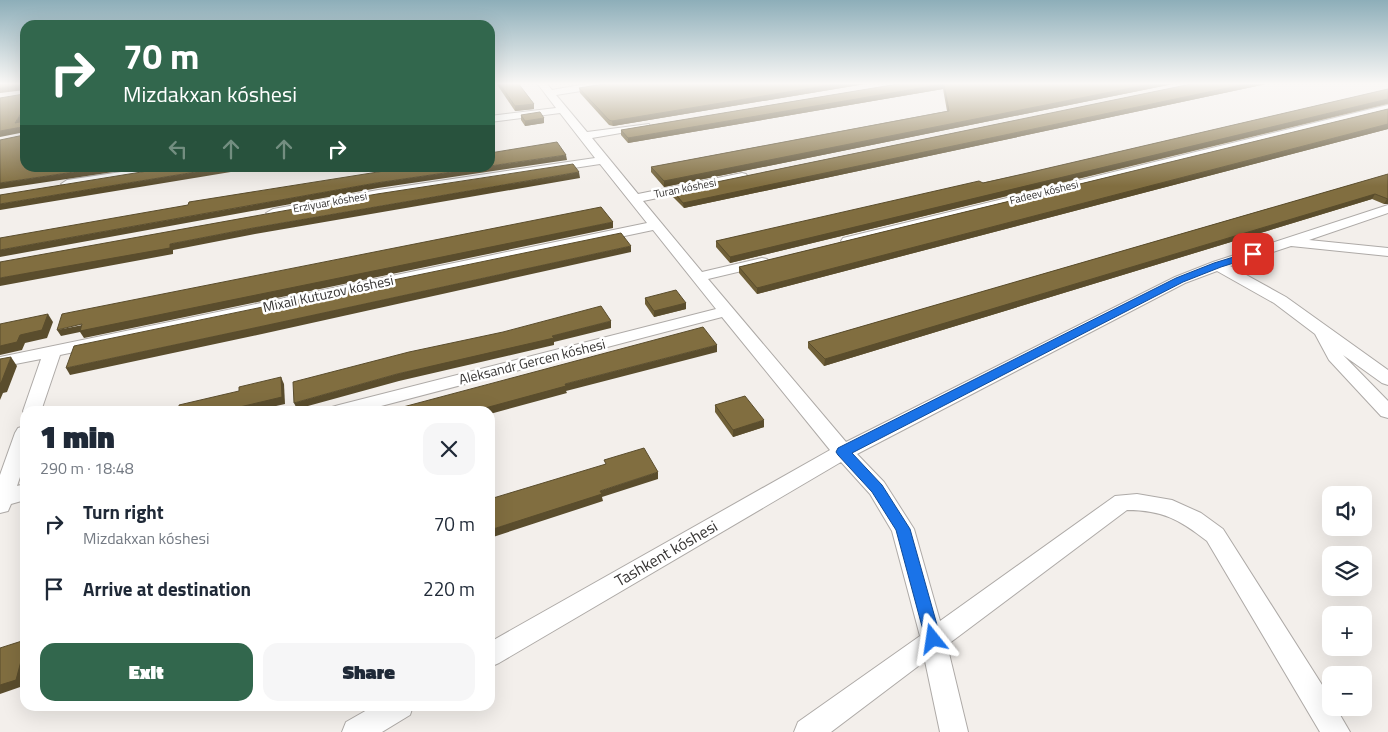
<!DOCTYPE html>
<meta charset="utf-8">
<style>
:root{--surface:#fff;--page:#f6f6f7;--text:#1f2937;--muted:#747a83;--accent:#32674d}
body{margin:0;font-family:"Titillium Web",sans-serif;background:var(--page);color:var(--text);height:100vh;display:flex;flex-direction:column;font-size:19px;white-space:nowrap}
*{box-sizing:border-box;margin:0}
p{font-size:16px;color:var(--muted)}
.icon{flex:none;width:28px;height:28px;fill:none;stroke:currentColor;stroke-width:2;stroke-linecap:round;stroke-linejoin:round}
.map{position:relative;flex:1;overflow:hidden}
.details{position:absolute;left:20px;top:406px;width:475px;height:305px;display:flex;flex-direction:column;background:var(--surface);border-radius:15px;box-shadow:0 5px 20px #0002}
.details>*{flex:none}
.hud{position:absolute;left:20px;top:20px;width:475px;height:152px;border-radius:15px;box-shadow:0 5px 20px #0002;background:#32674d;color:#fff;overflow:hidden}
.tools{position:absolute;left:1322px;top:486px;display:grid;gap:10px}
.tools a{display:grid;place-items:center;width:50px;height:50px;border-radius:10px;background:var(--surface);box-shadow:0 5px 20px #0002;font-size:25px}
.pin{position:absolute;display:grid;place-items:center;width:42px;height:42px;color:#fff;margin:-21px;border-radius:10px;box-shadow:0 2px 8px #0006}
.me{position:absolute;width:55px;margin:-28px;rotate:345deg;stroke-linejoin:round;filter:drop-shadow(0 0 4px #0008)}
.turn{display:flex;align-items:center;gap:18px;height:105px;padding:0 20px;font-size:22px}
.turn .icon{width:65px;height:65px;stroke-width:2.5}
.turn b{display:block;font-size:35px;line-height:42px}
.lanes{display:flex;align-items:center;height:48px;padding:0 20px;background:#0003;justify-content:center;gap:25px;direction:ltr}
.lanes .off{opacity:.35}
.round{display:grid;place-items:center;flex:none;width:52px;height:52px;border-radius:15px;background:var(--page)}
.summary{display:flex;align-items:center;justify-content:space-between;height:85px;padding:0 20px}
h1{font-size:30px;font-weight:800;line-height:38px}
.primary-button{display:flex;gap:10px;margin-top:auto;padding:10px 20px}
.primary-button a{flex:1;height:58px;border-radius:15px;background:var(--accent);color:#fff;font-size:20px;font-weight:800;line-height:58px;text-align:center}
.primary-button a+a{background:var(--page);color:var(--text)}
ul{padding:0;list-style:none}
li{display:flex;align-items:center;gap:15px;height:65px;padding:0 20px}
li div{flex:1}
li b{display:block;font-size:19px}
li em{font-style:normal}
.map>svg:first-child{display:block}
.lines{fill:none;stroke-linecap:round;stroke-linejoin:round}
.street-casing{stroke:#aeaaa7;stroke-width:2}
.street{fill:#fff;fill-rule:evenodd}
.wall{fill:#6f5f37}
.shaded-wall{fill:#5a4d2d}
.building{fill:#816e40;stroke:#5a4d2d}
.route{fill:#1a73e8;stroke:#114b97}
.labels{text-anchor:middle;dominant-baseline:central;stroke-width:5;stroke-linejoin:round;paint-order:stroke}
.far-street-label{font-size:11px;fill:#363433;stroke:#fff}
.street-label{font-size:14px;fill:#363433;stroke:#fff}
.near-street-label{font-size:16px;fill:#363433;stroke:#fff}
</style>
<div class="map">
<svg width="1388" height="732" viewBox="0 0 1388 732">
<rect width="100%" height="100%" fill="#f3efeb"/>
<g class="lines">
<g class="street-casing">
<g id="street">
<path d="M537 83H546L552 90 591 83H616L612 86 556 95 587 132 649 124 650 126 649 128 592 138 638 194 742 173 746 174 748 177 746 180 643 201 702 272 762 258 767 259 769 262 767 265 708 279 846 442 1175 277 1213 262 1388 205V213L1309 240 1388 248V256L1291 246 1230 266 1286 297 1388 370V385L1382 383 1343 355 1388 401V418L1381 416 1329 360 1315 334 1274 303 1217 271 1185 283 857 454 884 482 914 529 940 621 1115 496 1137 494 1172 500 1201 513 1223 529 1331 699V708H1336L1350 732H1320L1207 541C1180 520 1163 510 1127 510L947 645 968 732H940L925 661 831 732H794L798 722 920 636 892 531 870 494 841 462 499 663 490 667V642L830 450 722 317 362 411H330L332 407 339 405 716 309 653 230 60 355 41 411H25V415L23 411 41 359 0 367V357L647 223 600 164 378 198 273 217 266 213 273 209 378 190 595 158 560 113 490 122V116L556 108Z"/>
<path d="M1388 105V111L848 245 841 241 843 238Z"/>
<path d="M148 168H174L168 172 67 188 61 184 67 180Z"/>
<path d="M25 426V462L17 486 25 484V500L11 504 8 511 0 513V475L15 433 18 428Z"/>
<path d="M374 706H413L410 715 382 732H342L346 722Z"/>
</g>
</g>
<use href="#street" class="street"/>
</g>
<g class="wall">
<path d="M496 83H518L534 104V109L515 111Z"/>
<path d="M610 83H871L613 126 609 125 580 93 579 88Z"/>
<path d="M904 83H1178L664 187 651 172V167L947 111 943 89 628 143 621 135V130Z"/>
<path d="M1196 83H1271L684 208 673 197V191Z"/>
<path d="M1388 89V104L730 263 716 247V241L1023 174Z"/>
<path d="M1388 109V129L757 294 739 273V267Z"/>
<path d="M521 115 544 118V123L525 126 521 120Z"/>
<path d="M1388 174V204H1384L1372 199 824 366 808 348V342Z"/>
<path d="M645 298 686 303V309L654 317 645 304Z"/>
<path d="M715 405 764 427 733 437 715 412Z"/>
</g>
<g class="shaded-wall">
<path d="M842 83H871L613 126 612 121Z"/>
<path d="M1156 83H1178L664 187V181Z"/>
<path d="M1251 83H1271L684 208 683 203Z"/>
<path d="M944 84 943 89 628 143V138Z"/>
<path d="M22 85 25 90 0 93V88Z"/>
<path d="M1388 99V103L730 263V257Z"/>
<path d="M534 104V109L515 111V106Z"/>
<path d="M25 107V116L18 128 22 127 25 132 0 137V131L15 123Z"/>
<path d="M544 118V123L525 126V121Z"/>
<path d="M1388 124V129L757 294V288Z"/>
<path d="M566 155 567 160 378 188 0 257V250L376 183 479 168H490V166Z"/>
<path d="M101 168H140L0 189V183Z"/>
<path d="M220 168H255L0 210V204Z"/>
<path d="M579 172 580 178 255 234 173 250V254L0 286V278L170 244 253 228Z"/>
<path d="M1375 194 1372 199 824 366 825 359Z"/>
<path d="M1387 199H1388V204H1384Z"/>
<path d="M613 222V228L84 338 80 332 61 336 57 330Z"/>
<path d="M631 246V252L271 332 70 375 66 368Z"/>
<path d="M686 303V309L654 317V311Z"/>
<path d="M48 314 53 322 47 338 25 343 22 350 0 355V346L20 335Z"/>
<path d="M611 321V328L554 342V345L399 381 297 409 294 403 397 374Z"/>
<path d="M717 345V352L566 391 567 393 490 414V411H474L565 384Z"/>
<path d="M11 357 17 366 7 392 3 393 0 400V383Z"/>
<path d="M281 377 284 384 285 404 254 411H223Z"/>
<path d="M764 420V427L733 437V430Z"/>
<path d="M658 472V479L602 497 603 501 490 538V530L600 491Z"/>
<path d="M25 646V680L23 686 0 694V685Z"/>
</g>
<g class="building">
<path d="M0 83H25V107L15 123 25 121V168H101L0 183V140L24 135V129L22 127 0 131V98L24 94V87L22 85 0 88Z"/>
<path d="M499 83H518L534 104 515 106Z"/>
<path d="M610 83H842L612 121 609 120 579 88Z"/>
<path d="M904 83H1156L664 181 651 167 949 111 944 84 628 138 621 130Z"/>
<path d="M1196 83H1251L683 203 673 191Z"/>
<path d="M1388 89V99L730 257 716 241 979 181 983 183 1023 174Z"/>
<path d="M1388 109V124L757 288 739 267Z"/>
<path d="M540 112 544 118 525 121 521 115Z"/>
<path d="M557 142 566 155 490 166V153Z"/>
<path d="M573 164 579 172 253 228 170 244V248L0 278V262L377 194Z"/>
<path d="M166 168H220L0 204V195Z"/>
<path d="M403 168H479L376 183 0 250V238L188 205 189 202Z"/>
<path d="M1388 174V199L1375 194 825 359 808 342Z"/>
<path d="M601 207 613 222 80 331 82 324 57 330 62 314Z"/>
<path d="M621 233 631 246 268 325 66 368 74 346Z"/>
<path d="M676 290 686 303 654 311 645 298Z"/>
<path d="M601 306 611 321 552 336 554 338 397 374 294 403 293 382 409 352 503 332Z"/>
<path d="M48 314 42 330 20 335 17 342 0 346V324Z"/>
<path d="M703 327 717 345 565 384 566 386 474 411H388Z"/>
<path d="M11 357 1 383H0V359Z"/>
<path d="M281 377 282 397 223 411H174L179 410V405L239 391V387Z"/>
<path d="M745 396 764 420 733 430 715 405Z"/>
<path d="M644 448 658 472 600 491 602 494 490 530V499L606 464 604 460Z"/>
<path d="M25 640V646L16 680 0 685V648Z"/>
</g>
<linearGradient id="sky" x2="0" y2="1"><stop stop-color="#8daeb9"/><stop offset="0.45" stop-color="#faf8f6"/><stop offset="1" stop-color="#faf8f6" stop-opacity="0"/></linearGradient>
<rect width="1388" height="186" fill="url(#sky)"/>
<path class="route" d="M1253 251 1258 254 1256 256 1221 267 1183 282 852 453 882 485 910 529 941 639 939 645 933 647 927 645 896 530 872 492 838 455 836 452 838 448 1176 278 1214 263Z"/>
<g class="labels">
<g class="far-street-label">
<text transform="translate(685 188) rotate(-11)">Turan kóshesi</text>
<text transform="translate(1044 192) rotate(-14)">Fadeev kóshesi</text>
<text transform="translate(330 202) rotate(-10)">Erziyuar kóshesi</text>
</g>
<g class="street-label">
<text transform="translate(328 293) rotate(-12)">Mixail Kutuzov kóshesi</text>
<text transform="translate(532 361) rotate(-14)">Aleksandr Gercen kóshesi</text>
</g>
<g class="near-street-label">
<text transform="translate(666 553) rotate(-30)">Tashkent kóshesi</text>
</g>
</g>
</svg>
<div class="tools">
<a><svg class="icon" aria-label="sound" viewBox="0 0 24 24"><path d="M4 9h4l5-4v14l-5-4H4zM17 9q2 3 0 6"/></svg></a>
<a><svg class="icon" aria-label="layers" viewBox="0 0 24 24"><path d="M12 4l9 5-9 5-9-5zM3 14l9 5 9-5"/></svg></a>
<a>+</a>
<a>−</a>
</div>
<div class="pin" style="left:1253px;top:254px;background:#d93025"><svg class="icon" aria-label="arrive" viewBox="0 0 24 24"><path d="M6 21V4h12l-3 4 3 4H6"/></svg></div>
<svg class="me" style="left:933px;top:639px" viewBox="-20 -20 40 40"><path d="M0-17L14 15 0 8-14 15z" fill="#1a73e8" stroke="#fff" stroke-width="4"/></svg>
<div class="hud">
<div class="turn"><svg class="icon" aria-label="right" viewBox="0 0 24 24"><path d="M7 20v-9h11M14 6l5 5-5 5"/></svg><div><b>70 m</b>Mizdakxan kóshesi</div></div>
<div class="lanes"><svg class="icon off" aria-label="left" viewBox="0 0 24 24"><path d="M17 20v-9H6M10 6l-5 5 5 5"/></svg><svg class="icon off" aria-label="ahead" viewBox="0 0 24 24"><path d="M12 20V5M6 11l6-6 6 6"/></svg><svg class="icon off" aria-label="ahead" viewBox="0 0 24 24"><path d="M12 20V5M6 11l6-6 6 6"/></svg><svg class="icon" aria-label="right" viewBox="0 0 24 24"><path d="M7 20v-9h11M14 6l5 5-5 5"/></svg></div>
</div>
<section class="details">
<div class="summary"><div><h1>1 min</h1><p>290 m · 18:48</p></div><a class="round"><svg class="icon" aria-label="close" viewBox="0 0 24 24"><path d="M6 6l12 12M18 6L6 18"/></svg></a></div>
<ul>
<li><svg class="icon" aria-label="right" viewBox="0 0 24 24"><path d="M7 20v-9h11M14 6l5 5-5 5"/></svg><div><b>Turn right</b><p>Mizdakxan kóshesi</p></div><em>70 m</em></li>
<li><svg class="icon" aria-label="arrive" viewBox="0 0 24 24"><path d="M6 21V4h12l-3 4 3 4H6"/></svg><div><b>Arrive at destination</b></div><em>220 m</em></li>
</ul>
<div class="primary-button"><a>Exit</a><a>Share</a></div>
</section>
</div>
